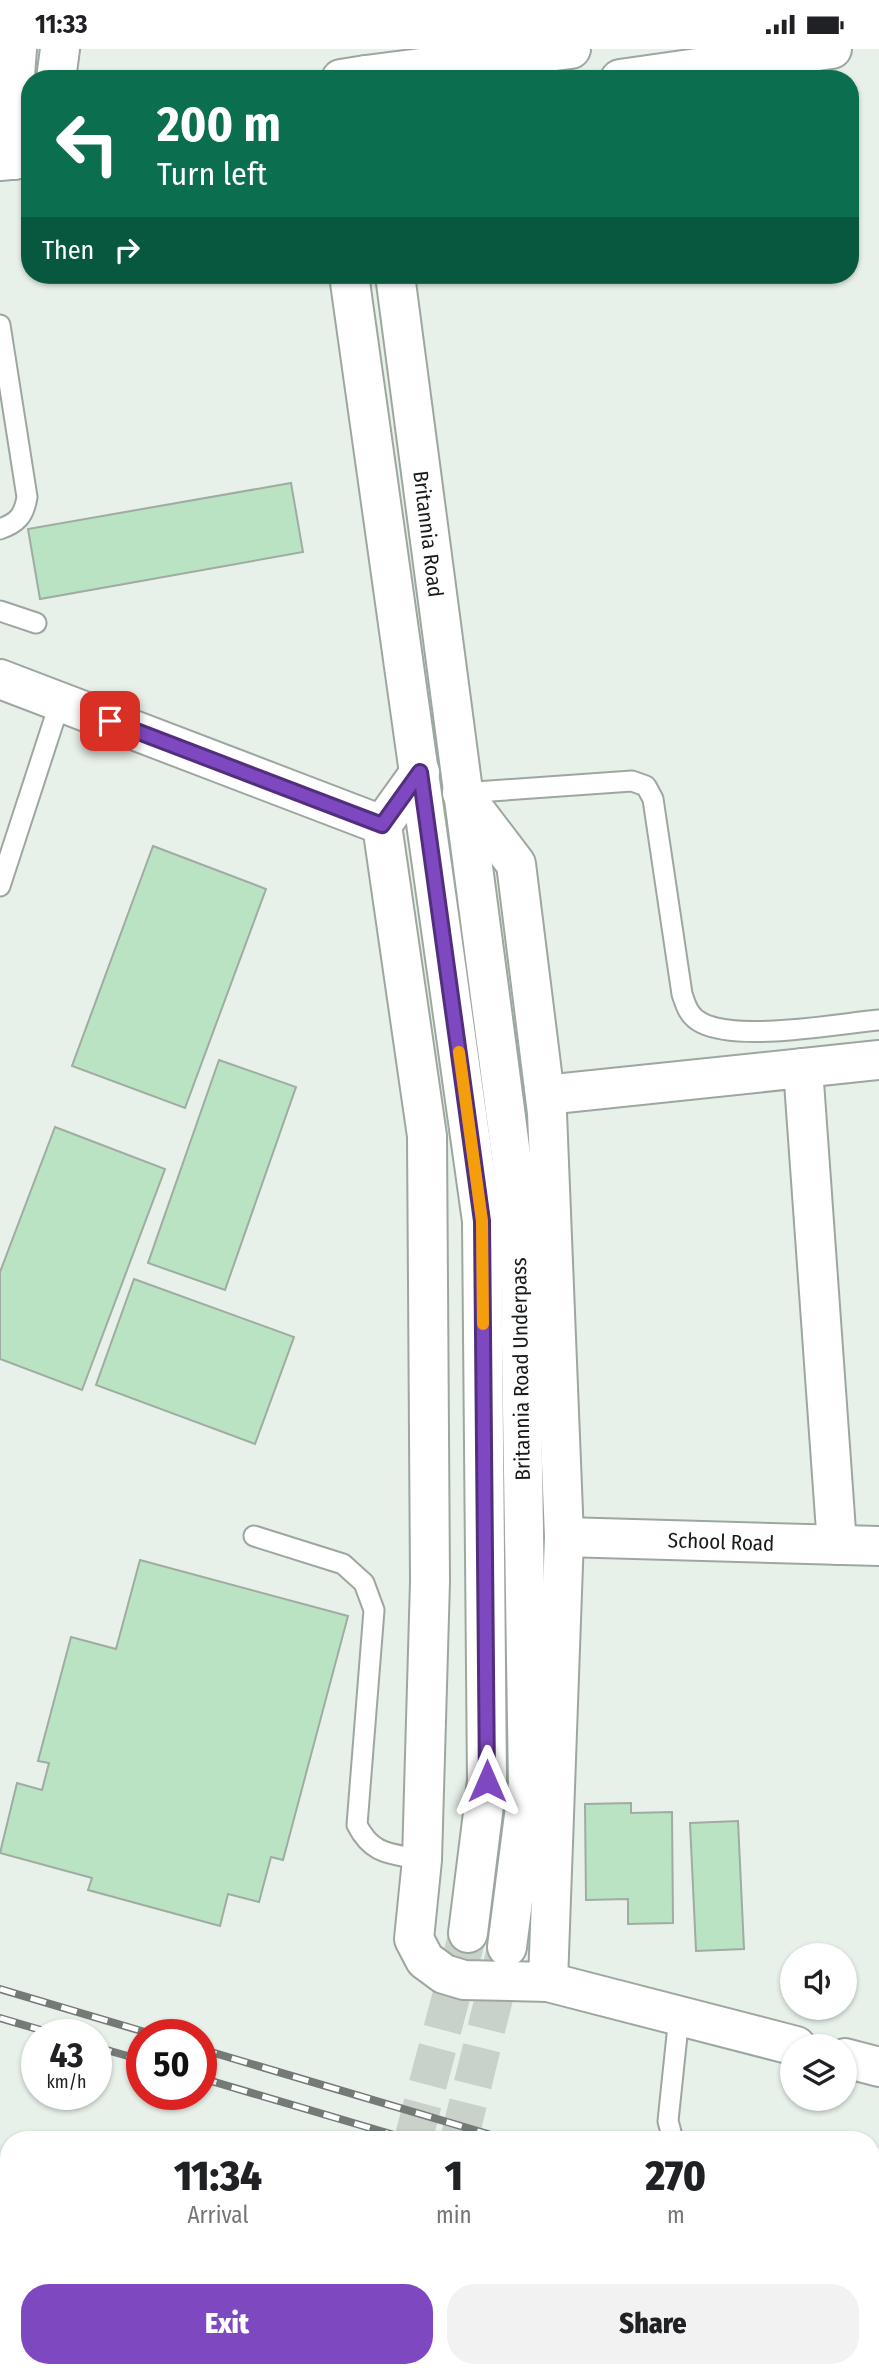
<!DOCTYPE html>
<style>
:root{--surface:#fff;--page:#f2f2f2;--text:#202124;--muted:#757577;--accent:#7e49c0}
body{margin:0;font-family:"Fira Sans Condensed",sans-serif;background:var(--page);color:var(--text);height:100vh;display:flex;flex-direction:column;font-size:26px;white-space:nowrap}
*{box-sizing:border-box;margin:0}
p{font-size:23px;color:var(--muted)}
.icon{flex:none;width:38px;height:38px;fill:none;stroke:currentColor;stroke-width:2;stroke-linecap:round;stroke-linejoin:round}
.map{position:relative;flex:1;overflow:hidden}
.details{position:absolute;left:0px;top:2082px;width:880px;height:247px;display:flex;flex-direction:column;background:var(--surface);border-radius:28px 28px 0 0;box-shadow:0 2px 5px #0004}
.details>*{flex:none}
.top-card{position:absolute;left:21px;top:21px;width:838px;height:214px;border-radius:28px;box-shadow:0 2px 5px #0004;background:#0b6e4f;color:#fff;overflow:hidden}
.tools{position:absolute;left:780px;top:1894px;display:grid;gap:14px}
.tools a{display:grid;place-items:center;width:77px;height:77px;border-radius:50%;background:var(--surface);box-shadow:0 2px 5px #0004;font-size:35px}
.speed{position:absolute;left:21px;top:1970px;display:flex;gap:14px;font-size:35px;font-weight:700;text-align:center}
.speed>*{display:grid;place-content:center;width:91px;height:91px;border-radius:50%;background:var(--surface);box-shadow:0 2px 5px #0004;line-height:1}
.speed small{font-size:18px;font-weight:400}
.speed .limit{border:10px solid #d22;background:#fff;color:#111}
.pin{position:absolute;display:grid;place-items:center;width:60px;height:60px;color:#fff;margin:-30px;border-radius:14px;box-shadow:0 4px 10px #0006}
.me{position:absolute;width:77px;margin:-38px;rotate:0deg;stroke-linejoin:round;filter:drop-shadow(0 0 5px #0008)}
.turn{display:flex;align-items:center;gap:24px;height:147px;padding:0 21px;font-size:32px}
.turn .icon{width:91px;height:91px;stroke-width:2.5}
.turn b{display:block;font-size:49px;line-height:60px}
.then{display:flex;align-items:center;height:66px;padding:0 21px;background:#0003;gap:14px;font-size:26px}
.eta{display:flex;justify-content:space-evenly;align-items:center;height:119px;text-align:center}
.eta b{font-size:42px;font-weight:800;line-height:49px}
.button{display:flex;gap:14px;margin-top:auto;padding:14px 21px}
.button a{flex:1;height:80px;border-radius:28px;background:var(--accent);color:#fff;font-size:28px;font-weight:800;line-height:80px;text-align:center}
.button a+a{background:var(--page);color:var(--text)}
.status{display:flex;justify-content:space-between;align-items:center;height:49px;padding:0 35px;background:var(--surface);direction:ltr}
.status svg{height:19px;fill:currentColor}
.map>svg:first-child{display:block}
.building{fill:#bae3c3;stroke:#a0aba2;stroke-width:2}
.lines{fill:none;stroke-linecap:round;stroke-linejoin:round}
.secondary-tunnel{stroke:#c8d1ca;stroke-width:38;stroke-dasharray:38 19;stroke-linecap:butt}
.lane-casing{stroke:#9da79f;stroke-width:23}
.street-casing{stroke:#9da79f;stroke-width:42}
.secondary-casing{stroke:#9da79f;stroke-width:42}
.lane{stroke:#fff;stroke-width:19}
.street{stroke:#fff;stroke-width:38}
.secondary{stroke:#fff;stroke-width:38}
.rail-casing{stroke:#747a75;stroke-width:8}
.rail{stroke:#fff;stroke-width:5;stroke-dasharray:16;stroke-linecap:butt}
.route-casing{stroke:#522f7d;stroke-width:18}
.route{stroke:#7e49c0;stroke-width:12}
.slow{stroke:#f59e0b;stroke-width:12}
.labels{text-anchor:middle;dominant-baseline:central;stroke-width:6;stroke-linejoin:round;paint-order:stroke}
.street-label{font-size:21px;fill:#181c18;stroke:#fff}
</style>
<div class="status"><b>11:33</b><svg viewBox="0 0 49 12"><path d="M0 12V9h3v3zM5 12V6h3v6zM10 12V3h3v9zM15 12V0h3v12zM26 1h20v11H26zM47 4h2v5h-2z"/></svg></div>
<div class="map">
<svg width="879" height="2328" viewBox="0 0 879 2328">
<rect width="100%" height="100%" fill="#e7f1e9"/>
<g class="building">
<path d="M291 434 303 503 40 550 28 480Z"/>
<path d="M153 797 266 840 185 1059 72 1017Z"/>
<path d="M219 1011 296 1038 225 1241 148 1214Z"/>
<path d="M55 1078 165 1120 82 1341 0 1310V1223Z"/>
<path d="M134 1230 294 1288 255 1395 96 1336Z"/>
<path d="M140 1511 348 1567 283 1811 271 1808 259 1853 228 1845 220 1877 88 1841 92 1829 0 1804 17 1734 42 1741 49 1714 38 1712 71 1588 116 1600Z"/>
<path d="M631 1754V1764L672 1763 673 1874 628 1875V1850L586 1851 585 1755Z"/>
<path d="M738 1772 744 1900 696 1902 690 1774Z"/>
<path d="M114 2320H124L155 2328H112Z"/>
<path d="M151 2320H191L189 2328Z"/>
</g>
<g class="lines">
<g class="secondary-tunnel">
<path d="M413 2091 468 1884"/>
<path d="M459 2091 506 1900"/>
<path d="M402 2328 403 2320"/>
</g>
<g class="lane-casing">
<g id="lane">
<path d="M0 276 27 448C24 467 17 474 0 480"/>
<path d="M0 562 36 574"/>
<path d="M462 744 632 732 646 737 653 750 682 945C686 957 689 968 702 974 740 993 836 975 879 971"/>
<path d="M0 837 60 653"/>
<path d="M254 1487 343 1515 364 1534 374 1561 357 1776C373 1807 391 1804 422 1811"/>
<path d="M673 2091 668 2072 679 1967"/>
<path d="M872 2148 879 2150"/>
<path d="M0 2231 9 2233"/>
<path d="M100 2328 102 2320"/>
<path d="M225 2328 228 2320"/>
<path d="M296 2328 298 2320"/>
<path d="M419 2328 421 2320"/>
</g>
</g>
<g class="street-casing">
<g id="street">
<path d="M366 26 571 0"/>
<path d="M56 30 60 0"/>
<path d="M620 30 832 0"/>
<path d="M14 111 12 66 17 0"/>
<path d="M0 630 382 776"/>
<path d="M420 723 382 776 427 1087 430 1532 422 1811 414 1890 425 1911 444 1925 464 1931 548 1933"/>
<path d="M462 744 516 815 547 1064 564 1488 548 1933 796 1997"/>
<path d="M803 1019 837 1496"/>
<path d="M545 1046 879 1011"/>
<path d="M564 1488 879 1497"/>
<path d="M845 2009 879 2018"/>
</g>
</g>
<g class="secondary-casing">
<g id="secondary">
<path d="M341 30 366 26 367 30"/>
<path d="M0 68 30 64"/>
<path d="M0 112 30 109"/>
<path d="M349 226 482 1172 487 1732 468 1884"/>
<path d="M395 226 519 1167 528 1735 507 1898"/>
<path d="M351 2328 352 2322"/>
</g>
</g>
<use href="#lane" class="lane"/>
<use href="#street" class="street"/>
<use href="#secondary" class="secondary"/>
<g class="rail-casing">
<g id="rail">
<path d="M0 1940 155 1986"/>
<path d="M0 1969 58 1986"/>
<path d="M96 1998 142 2011"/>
<path d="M201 2000 508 2091"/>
<path d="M201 2029 411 2091"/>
<path d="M872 2191 879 2193"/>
<path d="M872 2214 879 2215"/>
</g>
</g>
<use href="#rail" class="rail"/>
</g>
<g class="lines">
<g class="route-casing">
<path id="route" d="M110 672 382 776 420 723 482 1172 487 1732"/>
</g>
<use href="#route" class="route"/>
<path class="slow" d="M459 1003 482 1172 483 1275"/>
</g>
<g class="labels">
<g class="street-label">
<text transform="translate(428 485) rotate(83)">Britannia Road</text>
<text transform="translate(521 1320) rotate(-91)">Britannia Road Underpass</text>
<text transform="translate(721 1493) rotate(2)">School Road</text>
</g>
</g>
</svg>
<div class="tools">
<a><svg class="icon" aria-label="sound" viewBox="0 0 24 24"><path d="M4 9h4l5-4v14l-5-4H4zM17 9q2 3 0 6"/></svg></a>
<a><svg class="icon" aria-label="layers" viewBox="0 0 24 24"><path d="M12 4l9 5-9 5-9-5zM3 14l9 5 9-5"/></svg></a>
</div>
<div class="speed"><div>43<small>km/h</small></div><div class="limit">50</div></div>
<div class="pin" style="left:110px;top:672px;background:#d93025"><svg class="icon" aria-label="arrive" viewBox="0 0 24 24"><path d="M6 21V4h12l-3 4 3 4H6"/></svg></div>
<svg class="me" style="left:487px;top:1732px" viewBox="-20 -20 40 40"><path d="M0-17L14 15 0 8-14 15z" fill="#7e49c0" stroke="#fff" stroke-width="4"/></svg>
<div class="top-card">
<div class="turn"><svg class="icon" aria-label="left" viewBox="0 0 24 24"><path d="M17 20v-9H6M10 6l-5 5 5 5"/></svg><div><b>200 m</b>Turn left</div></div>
<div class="then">Then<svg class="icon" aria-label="right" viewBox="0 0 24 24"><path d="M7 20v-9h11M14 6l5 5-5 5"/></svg></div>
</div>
<section class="details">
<div class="eta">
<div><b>11:34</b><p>Arrival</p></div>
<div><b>1</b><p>min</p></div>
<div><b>270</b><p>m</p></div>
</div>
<div class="button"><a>Exit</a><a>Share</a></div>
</section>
</div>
